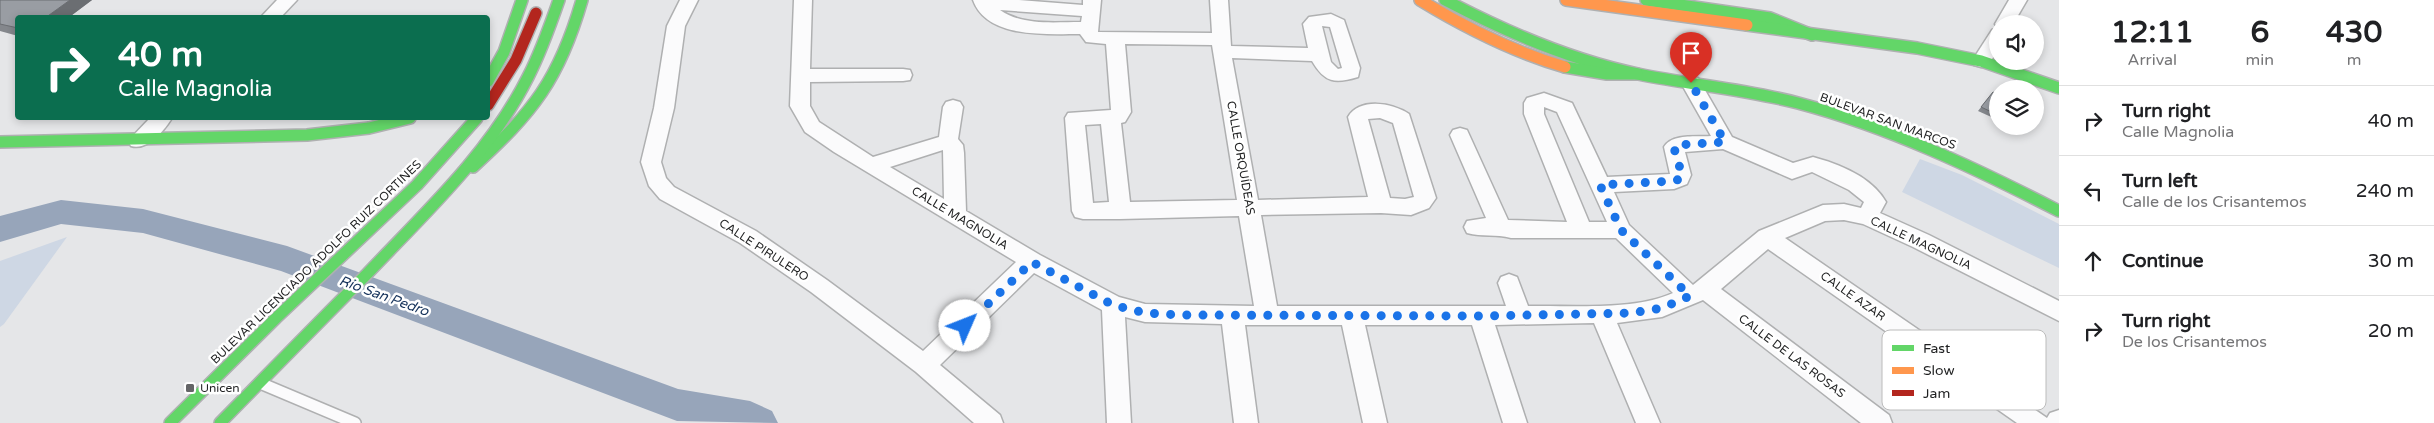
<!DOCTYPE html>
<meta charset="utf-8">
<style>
:root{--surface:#fff;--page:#f6f6f6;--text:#202124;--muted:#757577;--line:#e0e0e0}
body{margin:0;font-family:"Varela Round",sans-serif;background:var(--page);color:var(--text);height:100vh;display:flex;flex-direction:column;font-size:19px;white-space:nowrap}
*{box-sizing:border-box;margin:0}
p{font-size:16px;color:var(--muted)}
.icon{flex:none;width:28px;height:28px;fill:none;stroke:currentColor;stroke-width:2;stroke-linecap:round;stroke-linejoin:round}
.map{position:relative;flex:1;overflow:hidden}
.side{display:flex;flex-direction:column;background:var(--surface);width:375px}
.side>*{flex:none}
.guide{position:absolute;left:15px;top:15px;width:475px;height:105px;border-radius:5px;box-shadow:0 2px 8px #0003;background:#0b6e4f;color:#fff;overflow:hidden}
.tools{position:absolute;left:1989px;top:15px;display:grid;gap:10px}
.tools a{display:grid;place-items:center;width:55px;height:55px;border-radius:50%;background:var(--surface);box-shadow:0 2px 8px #0003;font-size:25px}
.pin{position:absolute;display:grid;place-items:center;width:42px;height:42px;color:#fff;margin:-51px -21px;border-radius:50% 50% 50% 0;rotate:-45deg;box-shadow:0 0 5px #0007}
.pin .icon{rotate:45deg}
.me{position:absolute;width:55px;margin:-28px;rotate:46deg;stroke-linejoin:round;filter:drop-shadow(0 0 4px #0008)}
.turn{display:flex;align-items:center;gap:18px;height:105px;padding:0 20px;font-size:22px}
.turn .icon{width:65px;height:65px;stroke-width:2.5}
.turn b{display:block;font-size:35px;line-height:42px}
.eta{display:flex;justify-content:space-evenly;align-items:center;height:85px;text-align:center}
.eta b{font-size:30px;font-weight:700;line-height:35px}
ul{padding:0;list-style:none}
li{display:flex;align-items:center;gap:15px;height:70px;padding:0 20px;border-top:1px solid var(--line)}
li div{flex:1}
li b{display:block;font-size:19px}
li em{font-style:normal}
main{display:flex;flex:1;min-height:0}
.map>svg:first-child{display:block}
.green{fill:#ced7e4}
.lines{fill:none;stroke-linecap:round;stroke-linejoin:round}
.river{fill:#97a5ba;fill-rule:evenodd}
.lane-casing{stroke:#afb0b1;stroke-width:14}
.street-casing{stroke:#afb0b1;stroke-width:3}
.fast-casing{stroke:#afb0b1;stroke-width:14}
.slow-casing{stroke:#afb0b1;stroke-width:14}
.jam-casing{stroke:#afb0b1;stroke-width:14}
.lane{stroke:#fbfbfc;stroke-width:11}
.street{fill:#fbfbfc;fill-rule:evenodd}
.fast{stroke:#63d668;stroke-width:11}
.slow{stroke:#ff974d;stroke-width:11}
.jam{stroke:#b3261e;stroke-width:11}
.wall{fill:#84878c}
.shaded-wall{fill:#6b6e72}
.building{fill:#999da3;stroke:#6b6e72}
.route{stroke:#1a73e8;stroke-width:9;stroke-dasharray:0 16.2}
.poi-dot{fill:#646567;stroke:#fff;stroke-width:2}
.labels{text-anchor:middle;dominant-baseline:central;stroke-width:5;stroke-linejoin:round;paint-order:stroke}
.street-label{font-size:12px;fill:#1f2021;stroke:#fff}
.poi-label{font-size:12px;fill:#1f2021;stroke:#fff;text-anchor:start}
.water-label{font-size:14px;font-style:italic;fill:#16335b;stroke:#fff}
.key{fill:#fff;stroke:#bcbcbc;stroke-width:1}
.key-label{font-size:14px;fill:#1f2021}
</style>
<main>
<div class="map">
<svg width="2059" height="423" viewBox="0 0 2059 423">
<rect width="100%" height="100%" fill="#e5e6e8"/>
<g class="green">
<path d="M1920 159 1962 175 2059 224V268L1902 192Z"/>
<path d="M67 237 4 324 0 327V261Z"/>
</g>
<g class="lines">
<path class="river" d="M61 200 143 209 287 246 678 389 750 401 772 411 778 423 677 421 281 271 143 233 61 224 0 242V216Z"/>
<g class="lane-casing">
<path id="lane" d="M260 383 355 423"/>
</g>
<g class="street-casing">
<g id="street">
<path d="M277 0H297L280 18H260Z"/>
<path d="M680 0H698L685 26 674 108 661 162 666 178 674 187 756 231 827 280 923 351 1016 262 834 152 805 132 790 106 794 0H812L810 69H903L910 70 912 75 910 80 903 81 810 82V106L819 122 873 157 939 137 943 107 946 102 953 100 960 102 963 107 958 139 963 145 964 153 966 211 1040 255 1119 297 1145 304 1254 306 1239 216 1120 219H1083L1075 217 1072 211 1065 118 1068 113 1111 110 1106 44 1086 42 1080 34C1047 34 987 39 973 0H1019L1083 5V0H1101L1098 32 1212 33 1210 0H1228L1231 46 1308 48 1303 24 1309 17 1331 14 1344 20 1360 68 1358 77C1335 84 1325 83 1312 61L1232 58 1258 200 1368 197 1348 117C1360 97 1393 103 1409 114L1436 198 1429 208 1411 215 1381 213 1261 215 1277 306H1506L1498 283 1501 277 1509 274 1517 277 1528 306C1572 305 1633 311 1673 293L1616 238H1511C1496 234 1482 237 1467 233L1464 227 1467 221 1486 218 1450 135 1453 130 1460 128 1467 130 1508 220 1567 222 1524 114V103L1527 98 1544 93 1572 103 1607 177 1670 174 1664 147C1672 133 1697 137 1711 136L1681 83 1684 78 1691 77 1698 78 1732 137 1793 163 1813 157C1839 164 1872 177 1886 202L1880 213 1929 235 2059 301V321L1913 247 1863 224 1844 220 1825 221 1785 238 2047 418 2050 413 2059 410V423H2017L1768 249 1721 289 1889 415 1892 423H1861L1703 300 1662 317 1617 323 1660 423H1636L1594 323 1495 325 1527 423H1503L1472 325H1365L1387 423H1363L1342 325H1245L1258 423H1234L1222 324 1145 322 1125 317 1131 423H1107L1102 310 1034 273 940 365 1000 415 1003 423H974L916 372 811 292 740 243 660 199 649 186 641 162 654 108 667 26ZM1000 10 1082 16 1081 22C1054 22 1023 26 1000 10ZM1322 26 1330 27 1342 68 1338 69 1331 62ZM1125 44 1212 45 1237 200 1130 202 1121 123 1125 122 1131 112ZM1544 107 1557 112 1607 222H1589L1544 114ZM1380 118 1393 123 1414 197 1405 199 1390 198 1368 119ZM1101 124 1109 202 1093 203 1085 125ZM1723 149 1792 179 1812 172 1849 190 1864 202 1861 208 1844 204 1823 205 1759 231 1693 285 1629 225 1614 192 1674 189 1687 184 1691 175 1685 152ZM943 150 944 199 890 167Z"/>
<path d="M2009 0H2027L2013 24H1998V28L1995 24Z"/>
<path d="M1998 28V50L1988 65 1981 67 1974 65 1972 61 1992 30Z"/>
<path d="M150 118H172C164 131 147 151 131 146L128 141Z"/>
</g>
</g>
<g class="fast-casing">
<g id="fast">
<path d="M1445 0C1506 32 1570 60 1638 74 1691 85 1745 89 1798 103 1889 127 1975 168 2059 211"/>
<path d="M1646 0 1770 18 1812 35"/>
<path d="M1747 25 1917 48 1981 61 2059 88"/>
<path d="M1565 67 1607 74H1637"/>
<path d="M488 81 504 52 522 0"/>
<path d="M0 142 307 135 369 128 410 118"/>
<path d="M473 167C533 112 559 80 582 0"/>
<path d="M170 423 276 318 417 185 477 118"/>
<path d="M220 423C268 374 317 324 366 275 424 214 490 153 528 77 541 52 550 26 559 0"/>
</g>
</g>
<g class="slow-casing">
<g id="slow">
<path d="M1420 0C1466 28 1513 52 1565 67"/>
<path d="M1566 0 1747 25"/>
</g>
</g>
<g class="jam-casing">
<path id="jam" d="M488 105 516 60 536 13"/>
</g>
<use href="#lane" class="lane"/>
<use href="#street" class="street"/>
<use href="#fast" class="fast"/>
<use href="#slow" class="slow"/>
<use href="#jam" class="jam"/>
</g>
<g class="wall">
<path d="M0 0H92L68 18H18V36L0 31Z"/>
<path d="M1993 92 1998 94V120L1978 111Z"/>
</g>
<path class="shaded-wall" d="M70 0H92L68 18H45Z"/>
<g class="building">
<path d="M0 0H70L45 18H18V28L0 24Z"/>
<path d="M1993 92 1998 94V115L1981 107Z"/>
</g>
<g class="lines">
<path class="route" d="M965 326 1032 262 1113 305 1145 313 1182 315 1482 316 1632 313 1662 308 1690 296 1621 230 1600 185 1674 181 1680 179 1682 175 1674 148 1677 145 1725 142 1691 83"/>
</g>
<rect class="poi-dot" x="185" y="383" width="10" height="10" rx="2.5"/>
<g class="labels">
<g class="street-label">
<text transform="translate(1888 121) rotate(20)">BULEVAR SAN MARCOS</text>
<text transform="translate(1241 158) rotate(80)">CALLE ORQUÍDEAS</text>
<text transform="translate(960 218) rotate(31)">CALLE MAGNOLIA</text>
<text transform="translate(1921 243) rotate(25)">CALLE MAGNOLIA</text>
<text transform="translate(764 250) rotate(33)">CALLE PIRULERO</text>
<text transform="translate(316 262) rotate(-44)">BULEVAR LICENCIADO ADOLFO RUIZ CORTINES</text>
<text transform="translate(1853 296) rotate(35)">CALLE AZAR</text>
<text transform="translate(1792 356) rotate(37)">CALLE DE LAS ROSAS</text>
</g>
<g class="poi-label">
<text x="200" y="388">Unicen</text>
</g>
<g class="water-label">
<text transform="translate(384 296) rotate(20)">Río San Pedro</text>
</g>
</g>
<rect x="1882" y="330" width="164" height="80" rx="8" class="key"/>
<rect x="1892" y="345" width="22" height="6" fill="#63d668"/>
<rect x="1892" y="367" width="22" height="7" fill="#ff974d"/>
<rect x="1892" y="390" width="22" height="6" fill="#b3261e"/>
<g class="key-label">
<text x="1923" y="353">Fast</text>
<text x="1923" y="375">Slow</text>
<text x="1923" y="398">Jam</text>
</g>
</svg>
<div class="tools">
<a><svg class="icon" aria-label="sound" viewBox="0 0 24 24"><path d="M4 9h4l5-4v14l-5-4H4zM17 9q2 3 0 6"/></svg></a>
<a><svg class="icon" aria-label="layers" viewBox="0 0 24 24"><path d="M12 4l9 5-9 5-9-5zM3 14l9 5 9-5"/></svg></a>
</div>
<div class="pin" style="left:1691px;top:83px;background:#d93025"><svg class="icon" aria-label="arrive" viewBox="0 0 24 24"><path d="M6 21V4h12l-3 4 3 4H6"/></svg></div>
<svg class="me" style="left:965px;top:326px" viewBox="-20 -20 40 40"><circle r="19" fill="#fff"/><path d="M0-13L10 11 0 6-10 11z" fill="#1a73e8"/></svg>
<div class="guide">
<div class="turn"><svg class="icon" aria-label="right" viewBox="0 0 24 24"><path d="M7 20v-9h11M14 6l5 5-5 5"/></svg><div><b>40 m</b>Calle Magnolia</div></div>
</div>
</div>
<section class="side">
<div class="eta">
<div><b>12:11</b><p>Arrival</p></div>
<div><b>6</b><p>min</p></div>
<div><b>430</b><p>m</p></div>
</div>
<ul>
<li><svg class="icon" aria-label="right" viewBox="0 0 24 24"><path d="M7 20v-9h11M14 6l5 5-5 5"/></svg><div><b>Turn right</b><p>Calle Magnolia</p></div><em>40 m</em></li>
<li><svg class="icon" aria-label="left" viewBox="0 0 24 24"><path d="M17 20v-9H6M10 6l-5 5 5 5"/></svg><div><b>Turn left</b><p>Calle de los Crisantemos</p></div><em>240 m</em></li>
<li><svg class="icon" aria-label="ahead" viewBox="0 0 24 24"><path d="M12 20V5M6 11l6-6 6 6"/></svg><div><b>Continue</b></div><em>30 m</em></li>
<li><svg class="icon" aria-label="right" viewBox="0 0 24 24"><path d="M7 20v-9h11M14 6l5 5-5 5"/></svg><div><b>Turn right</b><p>De los Crisantemos</p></div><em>20 m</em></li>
</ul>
</section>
</main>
